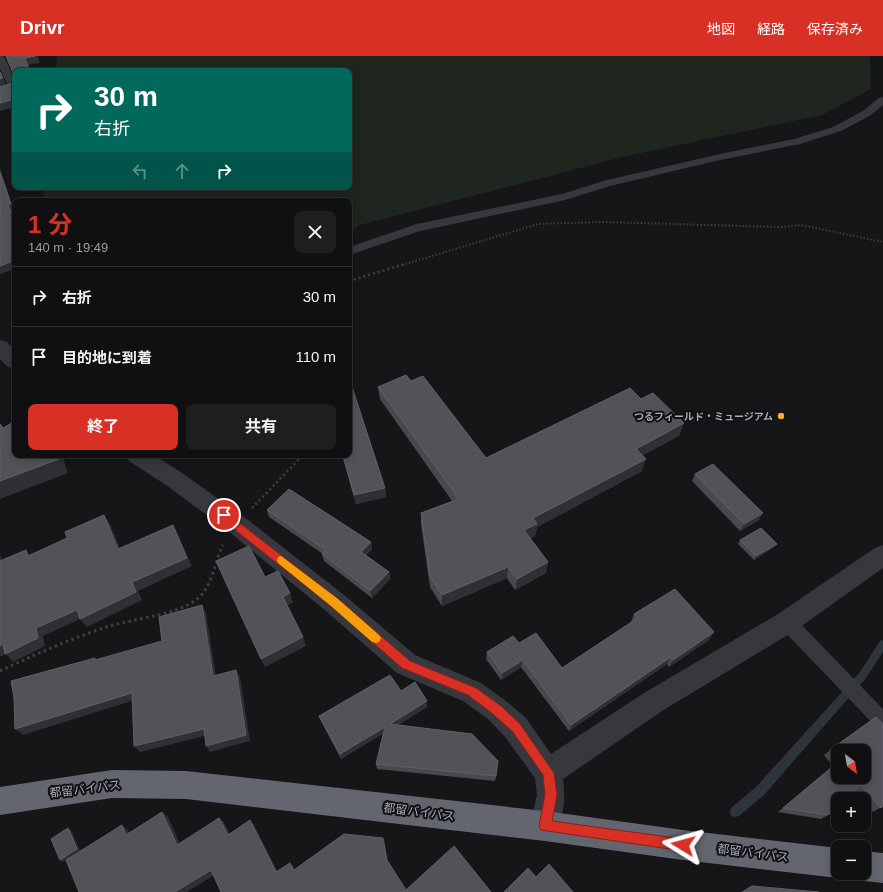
<!DOCTYPE html>
<html lang="ja">
<meta charset="utf-8">
<style>
:root{--surface:#101012;--page:#1e1e20;--text:#f1f3f6;--muted:#9c9d9f;--line:#303032;--accent:#d93025}
body{margin:0;font-family:Helvetica,"Noto Sans JP",sans-serif;background:var(--page);color:var(--text);height:100vh;display:flex;flex-direction:column;font-size:15px;white-space:nowrap}
*{box-sizing:border-box;margin:0}
p{font-size:13px;color:var(--muted)}
.icon{flex:none;width:22px;height:22px;fill:none;stroke:currentColor;stroke-width:2;stroke-linecap:round;stroke-linejoin:round}
.map{position:relative;flex:1;overflow:hidden}
.side{position:absolute;left:12px;top:142px;width:340px;height:260px;display:flex;flex-direction:column;background:var(--surface);border-radius:8px;box-shadow:0 2px 10px #0003,0 0 0 1px var(--line)}
.side>*{flex:none}
.guide{position:absolute;left:12px;top:12px;width:340px;height:122px;border-radius:8px;box-shadow:0 2px 10px #0003,0 0 0 1px var(--line);background:#00695c;color:#fff;overflow:hidden}
.needle{width:26px;rotate:149deg}
.buttons{position:absolute;left:831px;top:688px;display:grid;gap:8px}
.buttons a{display:grid;place-items:center;width:40px;height:40px;border-radius:8px;background:var(--surface);box-shadow:0 2px 10px #0003,0 0 0 1px var(--line);font-size:20px}
.pin{position:absolute;display:grid;place-items:center;width:34px;height:34px;color:#fff;margin:-17px;border:2px solid #fff;border-radius:50%;box-shadow:0 1px 4px #0007}
.me{position:absolute;width:44px;margin:-22px;rotate:278deg;stroke-linejoin:round;filter:drop-shadow(0 0 3px #0008)}
.turn{display:flex;align-items:center;gap:14px;height:84px;padding:0 16px;font-size:18px}
.turn .icon{width:52px;height:52px;stroke-width:2.5}
.turn b{display:block;font-size:28px;line-height:34px}
.lanes{display:flex;align-items:center;height:38px;padding:0 16px;background:#0003;justify-content:center;gap:20px;direction:ltr}
.lanes .off{opacity:.35}
.round{display:grid;place-items:center;flex:none;width:42px;height:42px;border-radius:8px;background:var(--page)}
.summary{display:flex;align-items:center;justify-content:space-between;height:68px;padding:0 16px}
h1{font-size:24px;font-weight:700;line-height:30px;color:var(--accent)}
.button{display:flex;gap:8px;margin-top:auto;padding:8px 16px}
.button a{flex:1;height:46px;border-radius:8px;background:var(--accent);color:#fff;font-size:16px;font-weight:700;line-height:46px;text-align:center}
.button a+a{background:var(--page);color:var(--text)}
ul{padding:0;list-style:none}
li{display:flex;align-items:center;gap:12px;height:60px;padding:0 16px;border-top:1px solid var(--line)}
li div{flex:1}
li b{display:block;font-size:15px}
li em{font-style:normal}
header{display:flex;align-items:center;gap:24px;box-sizing:border-box;height:56px;padding:0 20px;background:var(--accent);color:#fff}
header strong{font-size:19px}
nav{display:flex;gap:22px;margin-inline-start:auto;font-size:14px}
.map>svg:first-child{display:block}
.green{fill:#1e261f}
.lines{fill:none;stroke-linecap:round;stroke-linejoin:round}
.stream{fill:#2c353c;fill-rule:evenodd}
.path-far2{stroke:#3d3f44;stroke-width:2;stroke-dasharray:1.5 2;stroke-linecap:butt}
.path-far1{stroke:#3d3f44;stroke-width:2.5;stroke-dasharray:2 3;stroke-linecap:butt}
.path{stroke:#3d3f44;stroke-width:3;stroke-dasharray:2.5 3.5;stroke-linecap:butt}
.lane{fill:#37383d;fill-rule:evenodd}
.street{fill:#37383d;fill-rule:evenodd}
.highway{fill:#63666e;fill-rule:evenodd}
.wall{fill:#47494d;fill-rule:evenodd}
.shaded-wall{fill:#2f3033}
.building{fill:#525359;stroke:#5f6168}
.route{fill:#d93025;stroke:#8d1f18}
.slow{fill:#f59e0b}
.poi-dot{fill:#f2b134;stroke:#111113;stroke-width:1.5}
.labels{text-anchor:middle;dominant-baseline:central;stroke-width:4;stroke-linejoin:round;paint-order:stroke}
.poi-label{font-size:10px;font-weight:bold;fill:#a8adb8;stroke:#111113;text-anchor:end}
.near-street-label{font-size:12px;fill:#a8adb8;stroke:#111113}
</style>
<header>
<strong>Drivr</strong>
<nav><a>地図</a><a>経路</a><a>保存済み</a></nav>
</header>
<div class="map">
<svg width="883" height="836" viewBox="0 0 883 836">
<rect width="100%" height="100%" fill="#161618"/>
<path class="green" d="M57 0H870L871 33 822 59 627 100 360 169 349 175V145H45L42 131H349V15H55Z"/>
<g class="lines">
<path class="stream" d="M883 584V596L866 622 764 739 739 760 735 761 731 760 730 756 731 752 756 731 860 616 880 585Z"/>
<path class="path-far2" d="M402 209 538 168 603 166 781 171 801 169 883 186"/>
<g class="path-far1">
<path d="M349 225 405 208"/>
<path d="M252 452 303 399"/>
</g>
<path class="path" d="M0 615C36 598 72 582 110 570 136 562 175 560 197 543 213 531 214 506 223 489"/>
<g class="lane">
<path d="M0 0H3L5 2 15 25V34L0 38V32L8 30 0 13Z"/>
<path d="M883 41V49L871 59 841 75 800 88 720 104 610 130 565 144 420 175 349 199V191L417 168 562 138 607 124 720 98 794 83 833 71 863 55 879 42Z"/>
<path d="M787 558 793 560 883 653V675L877 672 781 572 778 566 781 560Z"/>
</g>
<g class="street">
<path d="M0 284 7 286 15 294V313L8 311 0 303Z"/>
<path d="M126 399H154L182 417 244 461 344 539 415 599 481 627 506 645 526 662 551 698 644 637 778 558 875 492 883 489V512L796 574 662 655 563 723C566 743 563 762 555 780L545 785 535 780 530 770 537 739 535 722 506 682 488 663 463 645 397 617 326 555 228 475 166 429 129 405Z"/>
</g>
<g class="highway">
<path d="M112 714 186 715 545 755 683 774 838 792V817H849L838 822 683 804 545 785 186 743 112 742 0 759V731Z"/>
<path d="M864 795 883 797V827L864 825 853 821 852 817H864Z"/>
</g>
</g>
<g class="wall">
<path d="M411 325 486 402 641 343 684 367 679 380 642 399V415L537 471 535 480 530 482 548 506 546 517 515 534 507 522 442 550 430 531 421 469V457L452 445 380 343 378 331Z"/>
<path d="M260 399H269L265 403Z"/>
<path d="M342 399H349L385 432 386 441 356 448Z"/>
<path d="M695 418 759 464 740 475 692 425Z"/>
<path d="M267 454 371 486 372 493 366 499 389 516 390 523 372 542 324 505 322 498H323L269 461Z"/>
<path d="M740 484 774 491 754 504 738 488Z"/>
<path d="M634 558 709 584 669 611 667 608 569 675 521 611 501 624 486 603 487 596 519 587 562 612 631 566Z"/>
<path d="M401 635 427 645V651L398 669 496 720 495 725 377 713 376 708 383 677 341 703 321 665 319 660Z"/>
<path d="M876 661 883 668V750L873 756 864 746V743H862L854 734 845 743H838V749L828 759 821 763 778 756 833 710 824 699ZM838 695H864V721H838Z"/>
</g>
<g class="shaded-wall">
<path d="M35 0H38L40 7 28 9 25 2Z"/>
<path d="M3 22 6 29 0 31V23Z"/>
<path d="M15 43V51L0 55V47Z"/>
<path d="M0 112 14 155H12L15 164V168L8 148 0 116Z"/>
<path d="M15 204V213L0 218V210Z"/>
<path d="M684 367 679 380 632 405 636 393Z"/>
<path d="M58 399H62L68 417 0 443V425Z"/>
<path d="M264 399H269L265 403Z"/>
<path d="M646 403 642 415 537 471 535 480 523 486 524 474 533 462Z"/>
<path d="M385 432 386 441 356 448 354 439Z"/>
<path d="M763 457 759 464 740 475 744 468Z"/>
<path d="M104 459 110 468 124 502 118 493Z"/>
<path d="M173 469 192 510 138 535 142 544 87 571 80 563 43 580 45 590 13 606 6 598 0 601V590L36 572 132 526Z"/>
<path d="M371 486 372 493 362 502 361 496Z"/>
<path d="M777 488 774 491 754 504 756 500Z"/>
<path d="M26 494 33 503 28 500Z"/>
<path d="M0 498 5 515 0 510Z"/>
<path d="M548 506 546 517 515 534 517 523Z"/>
<path d="M508 511 507 522 442 550V539Z"/>
<path d="M389 516 390 523 372 542 370 535Z"/>
<path d="M290 537 293 547 286 550 283 541Z"/>
<path d="M202 549 206 557 217 627 213 620Z"/>
<path d="M714 576 709 584 669 611 673 604Z"/>
<path d="M303 581 306 590 265 611 261 603Z"/>
<path d="M671 601 667 608 569 675 571 669Z"/>
<path d="M523 604 521 611 501 624 502 617Z"/>
<path d="M236 614 240 621 250 685 210 696 206 690Z"/>
<path d="M132 637 138 643 23 679 15 673Z"/>
<path d="M427 645V651L391 673 390 668Z"/>
<path d="M385 671 386 676 341 703 340 698Z"/>
<path d="M204 673 208 679 140 696 134 690Z"/>
<path d="M162 756 168 761 182 793 177 789Z"/>
<path d="M219 762 224 766 232 783 228 779Z"/>
<path d="M250 764 254 769 280 820 276 816Z"/>
<path d="M122 769 128 774 132 784 126 779Z"/>
<path d="M68 772 71 774 80 794 63 806 60 804Z"/>
<path d="M211 814 216 818 187 836H175Z"/>
</g>
<g class="building">
<path d="M6 0H35L25 2 30 15H15V43L0 47V31L13 27V17Z"/>
<path d="M0 16 3 22 0 23Z"/>
<path d="M0 116 11 148H8L15 168V204L0 210Z"/>
<path d="M406 319 411 325 423 320 486 402 630 332 641 343 653 337 684 367 636 393 646 403 533 462 537 468 524 474 548 506 517 523 508 511 442 539 430 520 421 457 459 443 378 331Z"/>
<path d="M353 334 385 432 354 439 343 399H349V335Z"/>
<path d="M15 365V399H58L59 403 0 425V368L3 372Z"/>
<path d="M713 408 763 457 744 468 695 418Z"/>
<path d="M289 433 371 486 361 496 389 516 370 535 322 498 326 494 267 454Z"/>
<path d="M104 459 118 493 173 469 187 502 132 526 136 536 80 563 77 554 36 572 38 582 5 598 3 588 0 590V505L26 494 28 500 67 482 65 476Z"/>
<path d="M761 472 777 488 756 500 740 484Z"/>
<path d="M249 490 265 521 278 515 290 537 283 541 303 581 261 603 216 505Z"/>
<path d="M675 533 714 576 673 604 671 601 571 669 523 604 502 617 487 596 513 580 519 587 536 577 562 612 638 562 634 558Z"/>
<path d="M202 549 213 620 236 614 246 679 206 690 204 673 134 690 132 637 15 673 14 642 11 625 95 602V604L162 585 159 561Z"/>
<path d="M390 619 401 635 415 626 427 645 390 668 472 678 498 705 496 720 376 708 385 671 340 698 319 660Z"/>
<path d="M876 661 883 668V750L881 752 860 729 845 743H838V749L828 759 783 752 838 706V721H864V695H838V703L830 694Z"/>
<path d="M162 756 177 789 219 762 228 779 250 764 276 816 290 807 294 814 344 778 383 782 387 804 406 834 454 790 491 836H221L211 814 175 836H79L66 804 122 769 126 779Z"/>
<path d="M68 772 77 793 60 804 51 783Z"/>
<path d="M549 808 573 836H504L528 812 536 821Z"/>
<path d="M752 830 819 836H742Z"/>
</g>
<path class="route" d="M224 455 338 543 410 605 476 632 501 650 520 668 554 717 557 739 552 765 683 783 687 784 689 789 687 793 683 795 541 774 539 770 545 739 543 719 513 676 493 658 468 639 402 612 331 550 220 462 219 459 220 456Z"/>
<path class="slow" d="M281 500 338 543 379 579 381 582 379 586 376 587 372 586 331 550 278 507 277 504 278 501Z"/>
<circle class="poi-dot" cx="781" cy="360" r="4"/>
<g class="labels">
<g class="poi-label">
<text x="773" y="360">つるフィールド・ミュージアム</text>
</g>
<g class="near-street-label">
<text transform="translate(85 733) rotate(-7)">都留バイパス</text>
<text transform="translate(419 756) rotate(7)">都留バイパス</text>
<text transform="translate(753 797) rotate(7)">都留バイパス</text>
</g>
</g>
</svg>
<div class="buttons">
<a><svg class="needle" viewBox="-14 -14 28 28"><path d="M0-13l5 13h-10z" fill="#e53935"/><path d="M0 13l5-13h-10z" fill="#9c9d9f"/></svg></a>
<a>+</a>
<a>−</a>
</div>
<div class="pin" style="left:224px;top:459px;background:#d93025"><svg class="icon" aria-label="arrive" viewBox="0 0 24 24"><path d="M6 21V4h12l-3 4 3 4H6"/></svg></div>
<svg class="me" style="left:683px;top:789px" viewBox="-20 -20 40 40"><path d="M0-17L14 15 0 8-14 15z" fill="#d93025" stroke="#fff" stroke-width="4"/></svg>
<div class="guide">
<div class="turn"><svg class="icon" aria-label="right" viewBox="0 0 24 24"><path d="M7 20v-9h11M14 6l5 5-5 5"/></svg><div><b>30 m</b>右折</div></div>
<div class="lanes"><svg class="icon off" aria-label="left" viewBox="0 0 24 24"><path d="M17 20v-9H6M10 6l-5 5 5 5"/></svg><svg class="icon off" aria-label="ahead" viewBox="0 0 24 24"><path d="M12 20V5M6 11l6-6 6 6"/></svg><svg class="icon" aria-label="right" viewBox="0 0 24 24"><path d="M7 20v-9h11M14 6l5 5-5 5"/></svg></div>
</div>
<section class="side">
<div class="summary"><div><h1>1 分</h1><p>140 m · 19:49</p></div><a class="round"><svg class="icon" aria-label="close" viewBox="0 0 24 24"><path d="M6 6l12 12M18 6L6 18"/></svg></a></div>
<ul>
<li><svg class="icon" aria-label="right" viewBox="0 0 24 24"><path d="M7 20v-9h11M14 6l5 5-5 5"/></svg><div><b>右折</b></div><em>30 m</em></li>
<li><svg class="icon" aria-label="arrive" viewBox="0 0 24 24"><path d="M6 21V4h12l-3 4 3 4H6"/></svg><div><b>目的地に到着</b></div><em>110 m</em></li>
</ul>
<div class="button"><a>終了</a><a>共有</a></div>
</section>
</div>
